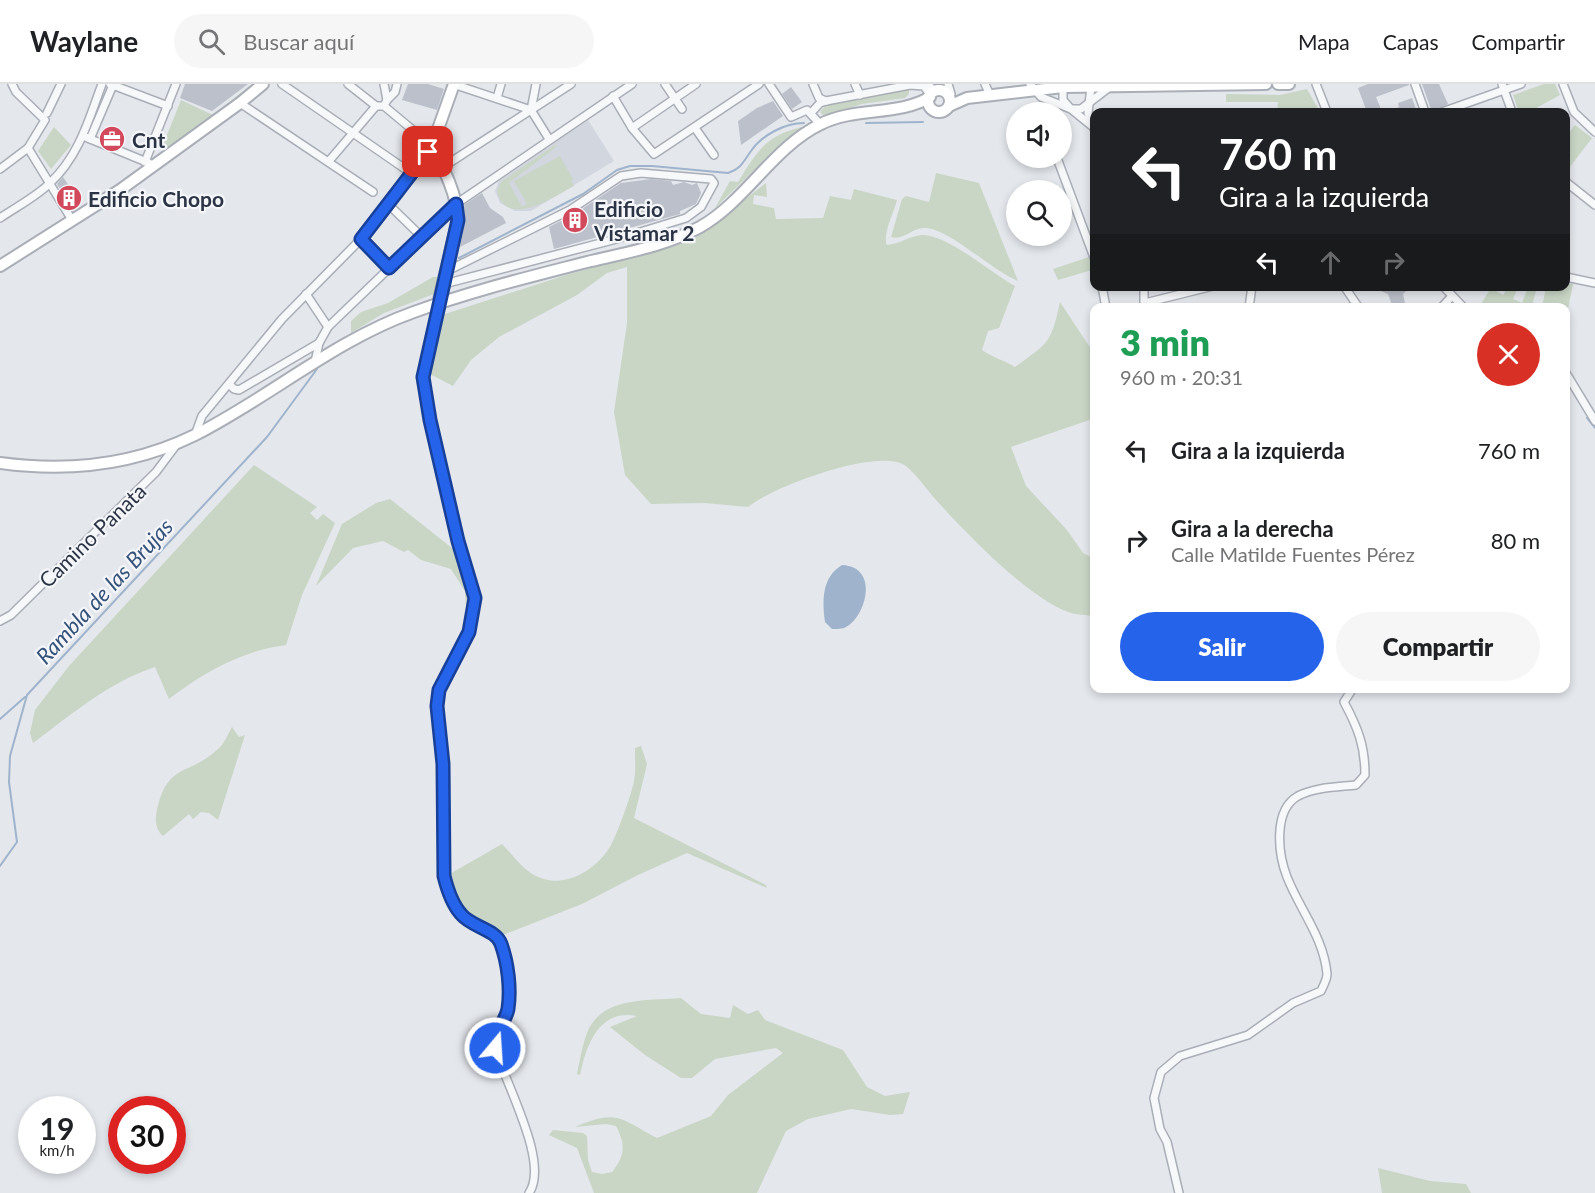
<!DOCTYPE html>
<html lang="es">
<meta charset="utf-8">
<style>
:root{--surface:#fff;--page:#f6f6f6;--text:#202124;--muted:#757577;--line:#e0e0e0;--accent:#2563eb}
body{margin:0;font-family:Lato,sans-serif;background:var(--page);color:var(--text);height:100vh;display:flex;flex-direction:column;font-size:22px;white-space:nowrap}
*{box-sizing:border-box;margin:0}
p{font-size:20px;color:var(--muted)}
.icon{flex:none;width:33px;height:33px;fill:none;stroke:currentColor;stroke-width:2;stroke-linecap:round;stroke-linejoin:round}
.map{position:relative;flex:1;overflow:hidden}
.drawer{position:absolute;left:1090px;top:219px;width:480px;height:390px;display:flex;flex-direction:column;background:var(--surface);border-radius:12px;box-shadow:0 3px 9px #0003}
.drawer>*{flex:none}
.top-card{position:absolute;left:1090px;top:24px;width:480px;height:183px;border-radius:12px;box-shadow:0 3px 9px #0003;background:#202124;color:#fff;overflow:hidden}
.tools{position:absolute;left:1006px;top:18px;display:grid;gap:12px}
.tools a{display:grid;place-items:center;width:66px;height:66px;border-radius:50%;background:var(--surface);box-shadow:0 3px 9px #0003;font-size:30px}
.speed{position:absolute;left:18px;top:1012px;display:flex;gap:12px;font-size:30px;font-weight:700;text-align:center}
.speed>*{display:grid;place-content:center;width:78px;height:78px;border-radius:50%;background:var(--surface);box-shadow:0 3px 9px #0003;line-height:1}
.speed small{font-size:15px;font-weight:400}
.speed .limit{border:9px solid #d22;background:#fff;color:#111}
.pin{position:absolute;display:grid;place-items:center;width:51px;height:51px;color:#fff;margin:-26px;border-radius:12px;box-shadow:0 3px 9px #0006}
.me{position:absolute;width:66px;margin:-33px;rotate:18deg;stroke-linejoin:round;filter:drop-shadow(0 0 4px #0008)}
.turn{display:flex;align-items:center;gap:21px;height:126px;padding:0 30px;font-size:27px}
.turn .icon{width:78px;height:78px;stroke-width:2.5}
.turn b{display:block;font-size:42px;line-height:51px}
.lanes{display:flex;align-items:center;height:57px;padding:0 30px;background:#0003;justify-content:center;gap:30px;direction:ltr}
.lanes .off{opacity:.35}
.round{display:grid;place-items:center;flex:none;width:63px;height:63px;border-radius:32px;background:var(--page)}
.head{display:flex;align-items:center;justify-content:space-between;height:102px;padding:0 30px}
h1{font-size:36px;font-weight:800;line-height:45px;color:#1e9e55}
.button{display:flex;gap:12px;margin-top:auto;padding:12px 30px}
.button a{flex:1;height:69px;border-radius:36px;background:var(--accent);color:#fff;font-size:24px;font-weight:800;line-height:69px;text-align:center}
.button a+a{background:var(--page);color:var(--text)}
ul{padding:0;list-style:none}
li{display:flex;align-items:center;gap:18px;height:90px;padding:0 30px}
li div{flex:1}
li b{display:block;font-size:22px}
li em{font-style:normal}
header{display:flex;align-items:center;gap:36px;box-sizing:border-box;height:84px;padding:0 30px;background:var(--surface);border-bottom:2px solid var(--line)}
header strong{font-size:28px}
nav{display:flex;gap:33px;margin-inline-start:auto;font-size:21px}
.search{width:420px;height:54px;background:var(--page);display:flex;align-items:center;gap:15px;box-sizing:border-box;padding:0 21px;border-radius:33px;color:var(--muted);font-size:22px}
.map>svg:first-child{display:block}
.built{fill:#d2d6de}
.green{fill:#c9d6c5}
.water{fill:#9fb4cc}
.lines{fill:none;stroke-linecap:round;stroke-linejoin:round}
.stream{stroke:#9fb4cc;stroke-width:2}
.building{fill:#bbc0ca}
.street-casing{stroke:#a9aeb7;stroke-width:10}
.secondary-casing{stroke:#a9aeb7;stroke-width:14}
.street{stroke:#f7f8fa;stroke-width:7}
.secondary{stroke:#fff;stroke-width:10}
.route-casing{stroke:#184099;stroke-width:15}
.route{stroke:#2563eb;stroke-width:10}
.labels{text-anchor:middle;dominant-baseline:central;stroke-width:4.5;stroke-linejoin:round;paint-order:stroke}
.poi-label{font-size:21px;font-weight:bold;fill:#2b3445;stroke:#f4f6f9;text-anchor:start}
.street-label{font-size:21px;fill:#2b3445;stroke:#f4f6f9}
.water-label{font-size:22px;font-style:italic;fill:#34527a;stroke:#f4f6f9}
</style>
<header>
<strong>Waylane</strong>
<div class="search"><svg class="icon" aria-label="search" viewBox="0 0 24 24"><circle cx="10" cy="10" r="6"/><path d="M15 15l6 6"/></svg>Buscar aquí</div>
<nav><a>Mapa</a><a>Capas</a><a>Compartir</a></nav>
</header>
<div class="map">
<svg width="1595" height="1109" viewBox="0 0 1595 1109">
<rect width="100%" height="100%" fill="#e4e7ec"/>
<path class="built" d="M588 36 614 77 531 127H515L500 119 495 107 499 97Z"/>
<g class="green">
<path d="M252 0 250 5 165 68 161 66 181 16 213 31Z"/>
<path d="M1544 0H1555L1560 11 1529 28H1519L1513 11Z"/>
<path d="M909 5V10L905 14 862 20 824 32 820 28 827 20Z"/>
<path d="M1307 5 1320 28 1313 25 1308 26V28H1277L1278 18H1226V10L1280 11Z"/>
<path d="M1575 41 1592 54 1566 88V53Z"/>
<path d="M808 42 770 71 715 124 730 97 738 98C758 65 768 49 808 42Z"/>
<path d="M54 43 71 61 51 85 38 67Z"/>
<path d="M555 61 556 63 509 99 522 123 527 120 514 97 560 72 573 95 571 96 574 102C555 112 506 146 497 107L501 98Z"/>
<path d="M936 89 979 99 1018 197C991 186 950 145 925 144 913 143 903 157 891 153L902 115 906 112 929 118Z"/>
<path d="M766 99 767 113 754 111 753 120 774 124 776 135 823 134 830 112 851 116 854 105 897 116C894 129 882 150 887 161 899 160 910 152 922 151 947 150 991 189 1015 202L999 244 988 247 982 266C993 274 1004 276 1015 283 1048 259 1051 260 1060 218L1095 271V334L1011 363 1026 402 1067 446 1083 469 1095 475V532C1086 531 1076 531 1068 528 1027 513 966 449 936 416 927 406 917 391 906 382 880 362 771 403 748 423L705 419 651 420 625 391 614 328 627 239V183L607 189 577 211 499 253 471 276 453 302 428 289 439 234 442 231 563 192 695 154Z"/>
<path d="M1089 173 1092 186 1058 196 1053 185Z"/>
<path d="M433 193H438L434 210 384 229 351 249V237L361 228 388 219Z"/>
<path d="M1566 199 1573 200 1566 235V224L1542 223 1546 203 1566 202Z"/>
<path d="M1508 203H1518L1513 215 1522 219 1528 203H1537L1532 222 1538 223H1479L1491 204 1503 211Z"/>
<path d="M254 381 317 423 310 429 317 436 323 430 335 439 302 511 286 561C244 566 202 589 169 615L155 583C109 598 72 630 33 659L30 649 35 626 69 582Z"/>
<path d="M390 415 457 468 471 513 467 545 465 507 451 485 421 476 408 466 404 468 383 457 353 464 316 502 342 440 376 419Z"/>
<path d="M232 643 239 653 245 651 218 736 209 729 201 728 193 735 189 730 163 752C155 745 155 735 157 726 167 679 188 692 217 666 224 661 228 650 232 643Z"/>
<path d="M641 662 647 680 634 734 766 801 767 804 687 769 638 791 582 820 503 851C473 839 454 824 448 791L502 760C512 770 523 786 536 792 562 805 592 789 608 766 615 757 632 709 634 697 636 687 635 675 635 664Z"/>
<path d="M681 914 701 930 730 934 733 921 748 930 758 926 765 936 843 966 867 1003 885 1012 910 1008 903 1030 890 1031 851 1025 808 1035 786 1047 757 1109H594L577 1064 549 1051 553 1046 583 1049 587 1052 588 1076 592 1088 602 1090 612 1088C625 1072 626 1061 616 1042L606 1040 575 1043C618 1025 619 1034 657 1054L711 1032 728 1011 783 969 776 964 715 975 692 994H681L645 971 610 943 637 932C599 924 586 962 580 991L577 990C580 976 582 962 587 949 601 912 648 917 681 914Z"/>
<path d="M1378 1084 1430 1097 1466 1100 1471 1109H1382Z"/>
</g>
<path class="water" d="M842 481C880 483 866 533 846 543 843 545 836 545 832 545L825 538C822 516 822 493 842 481Z"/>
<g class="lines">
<g class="stream">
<path d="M866 39 923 38"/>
<path d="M459 174 583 110 617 86 630 82H652L728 89C741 85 743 78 751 67 762 51 785 39 804 39"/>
<path d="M1587 334 1595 344"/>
<path d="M0 635 25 613"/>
<path d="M0 782 17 758 9 698 10 672 27 611 267 353 317 285"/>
</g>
</g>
<g class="building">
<path d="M185 0H248L212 27 180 14Z"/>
<path d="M408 0H428L444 5 437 26 402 16Z"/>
<path d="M1368 0H1409V1L1376 13 1382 28H1367L1358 4Z"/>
<path d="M1422 0H1439L1448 20 1432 28Z"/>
<path d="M791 3 802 18 792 25 782 10Z"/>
<path d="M1412 14 1417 28H1387L1399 23 1398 19Z"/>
<path d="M773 17 783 32 741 61 738 37 757 24Z"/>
<path d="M63 93 81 120 72 126 57 100Z"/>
<path d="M651 95 671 97 673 101 684 98 692 101 697 99 701 109 696 120 680 127V130L554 165 549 143 573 131 621 99Z"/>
<path d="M482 109 490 124 503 133 506 139 460 163 465 137 464 121Z"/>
<path d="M1369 202H1411L1403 210 1406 224H1393L1388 210Z"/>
</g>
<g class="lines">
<g class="street-casing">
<g id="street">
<path d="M110 0 168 22"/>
<path d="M282 0 411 89"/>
<path d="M453 0 531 26 549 55"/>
<path d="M665 0 682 25"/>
<path d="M769 0 791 33 807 26 820 40"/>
<path d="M813 0 819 14 826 17"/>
<path d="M855 0 860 11"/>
<path d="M927 0 935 7"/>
<path d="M948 0 951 10"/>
<path d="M985 0 990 11"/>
<path d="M1030 0 1041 13 1071 25 1092 42"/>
<path d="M1316 0 1327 28"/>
<path d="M1415 0 1425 28"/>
<path d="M1502 0 1512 28"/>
<path d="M1563 0 1574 28 1595 48"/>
<path d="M1063 3V16L1071 25H1081L1111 2"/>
<path d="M1091 3 1088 29 1095 47"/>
<path d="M613 12 632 44 654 70 759 0"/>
<path d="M497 14 501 0"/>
<path d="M387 16 395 8 397 0"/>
<path d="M240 19 373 108"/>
<path d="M384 22 387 16 384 0"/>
<path d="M531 26 536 0"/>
<path d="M1442 28 1521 0"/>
<path d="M47 29 61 0"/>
<path d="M811 29 820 19 826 17 910 1 924 2 930 11"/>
<path d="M632 44 696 0"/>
<path d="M695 44 714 71"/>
<path d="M83 52 149 79"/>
<path d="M90 55 113 1"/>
<path d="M28 64 72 136"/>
<path d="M1057 74 1095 176"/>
<path d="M329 77 376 22"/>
<path d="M145 78 176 0"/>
<path d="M443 83 571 0"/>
<path d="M0 85 28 64 45 36 16 8 12 0"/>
<path d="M1566 98 1595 121"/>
<path d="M388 120 421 152"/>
<path d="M0 134C16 123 36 113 50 99 79 72 89 35 102 0"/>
<path d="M361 155 389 184"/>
<path d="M1566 193 1595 199"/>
<path d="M444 200 624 153 686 134 701 123 714 99 711 95 641 89 621 92 570 126 445 188"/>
<path d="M1102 202 1106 224"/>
<path d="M1144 202V224"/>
<path d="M1344 202 1359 224"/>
<path d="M1443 202 1464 224"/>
<path d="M306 210 328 243"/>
<path d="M1145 219 1213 202"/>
<path d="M438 220 423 293 430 336 458 457 475 514 469 548 439 606 437 622 443 680 444 792 447 802 461 830 499 855 504 869 508 894V926L493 956C501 993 551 1077 529 1109"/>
<path d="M1249 224 1252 202"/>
<path d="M1441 224 1452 212"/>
<path d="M315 278 319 259 328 243 456 120 632 0"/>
<path d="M1566 289 1595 337"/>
<path d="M229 300 234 305 239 306 319 259"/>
<path d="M195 351 202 332 282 235 361 155 432 62 384 22H376L348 0"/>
<path d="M0 537 11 531 156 388 177 360"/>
<path d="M1179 1109 1167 1058 1160 1045 1154 1014 1161 988 1180 972 1248 951 1293 919 1321 907C1323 902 1327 896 1327 890 1324 854 1300 826 1287 793 1278 770 1273 726 1298 712 1315 703 1338 703 1356 701L1365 691C1365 662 1358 644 1344 618L1353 604"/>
</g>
</g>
<g class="secondary-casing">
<g id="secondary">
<path d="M1278 0H1289"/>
<circle cx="939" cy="17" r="11"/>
<path d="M949 22 967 14 1063 3 1266 0"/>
<path d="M0 182 120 106 240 19 263 0"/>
<path d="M438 220 458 136C457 110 444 85 432 62L454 0"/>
<path d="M0 379C66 388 134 381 195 351 270 313 335 256 414 228 471 207 529 193 587 178 625 169 665 162 700 143 746 117 773 63 821 40 854 23 900 32 930 13"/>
</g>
</g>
<use href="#street" class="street"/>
<use href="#secondary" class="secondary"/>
</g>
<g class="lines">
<g class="route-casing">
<path id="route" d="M428 68 361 155 389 184 456 120 458 136 423 293 430 336 458 457 475 514 469 548 439 606 437 622 443 680 444 792C447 804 452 820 461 830 471 843 496 845 501 860 508 879 511 905 508 925 505 940 492 949 495 964"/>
</g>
<use href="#route" class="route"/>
</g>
<defs>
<g id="office-disc" transform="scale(1.35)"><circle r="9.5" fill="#d1495b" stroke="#f4f6f9"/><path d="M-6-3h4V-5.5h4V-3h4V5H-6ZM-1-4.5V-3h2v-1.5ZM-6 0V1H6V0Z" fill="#fff"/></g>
<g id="building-disc" transform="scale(1.35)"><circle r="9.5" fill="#d1495b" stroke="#f4f6f9"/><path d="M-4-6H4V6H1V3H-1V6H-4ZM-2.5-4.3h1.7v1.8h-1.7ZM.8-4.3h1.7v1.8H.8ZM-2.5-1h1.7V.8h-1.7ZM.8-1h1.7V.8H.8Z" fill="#fff"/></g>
</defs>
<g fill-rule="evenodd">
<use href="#office-disc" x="112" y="55"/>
<use href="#building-disc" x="69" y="114"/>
<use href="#building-disc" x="575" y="136"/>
</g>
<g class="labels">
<g class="poi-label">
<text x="132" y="55">Cnt</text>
<text x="88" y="114">Edificio Chopo</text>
<text x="594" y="124">Edificio<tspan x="594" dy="24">Vistamar 2</tspan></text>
</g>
<g class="street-label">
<text transform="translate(92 451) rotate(-44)">Camino Panata</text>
</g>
<g class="water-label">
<text transform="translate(104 507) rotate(-47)">Rambla de las Brujas</text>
</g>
</g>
</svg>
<div class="tools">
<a><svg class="icon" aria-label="sound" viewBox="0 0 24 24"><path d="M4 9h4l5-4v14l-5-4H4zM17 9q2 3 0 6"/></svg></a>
<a><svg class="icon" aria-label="search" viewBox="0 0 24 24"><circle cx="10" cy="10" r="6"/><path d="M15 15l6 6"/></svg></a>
</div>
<div class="speed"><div>19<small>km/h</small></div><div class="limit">30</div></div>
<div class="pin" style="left:428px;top:68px;background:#d93025"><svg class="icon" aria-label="arrive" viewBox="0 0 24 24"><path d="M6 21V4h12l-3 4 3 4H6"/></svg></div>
<svg class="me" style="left:495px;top:964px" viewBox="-20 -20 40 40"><circle r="17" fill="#2563eb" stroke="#fff" stroke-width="3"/><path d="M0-11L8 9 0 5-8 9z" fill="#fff"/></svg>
<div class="top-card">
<div class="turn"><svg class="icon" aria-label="left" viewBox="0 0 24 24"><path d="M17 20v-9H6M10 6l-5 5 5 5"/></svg><div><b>760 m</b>Gira a la izquierda</div></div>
<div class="lanes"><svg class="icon" aria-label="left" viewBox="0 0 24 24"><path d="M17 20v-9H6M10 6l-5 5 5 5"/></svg><svg class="icon off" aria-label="ahead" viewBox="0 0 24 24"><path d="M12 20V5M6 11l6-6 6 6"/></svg><svg class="icon off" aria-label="right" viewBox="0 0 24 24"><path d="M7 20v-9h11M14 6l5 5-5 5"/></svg></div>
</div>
<section class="drawer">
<div class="head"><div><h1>3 min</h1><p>960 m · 20:31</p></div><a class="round" style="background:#d93025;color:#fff"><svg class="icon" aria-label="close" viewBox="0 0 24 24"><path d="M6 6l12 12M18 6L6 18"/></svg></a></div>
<ul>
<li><svg class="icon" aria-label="left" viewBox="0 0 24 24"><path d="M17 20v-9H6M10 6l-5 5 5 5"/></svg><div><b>Gira a la izquierda</b></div><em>760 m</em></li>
<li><svg class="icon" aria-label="right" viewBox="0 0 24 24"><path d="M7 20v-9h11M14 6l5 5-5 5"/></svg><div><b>Gira a la derecha</b><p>Calle Matilde Fuentes Pérez</p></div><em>80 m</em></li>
</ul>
<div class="button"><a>Salir</a><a>Compartir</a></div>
</section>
</div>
